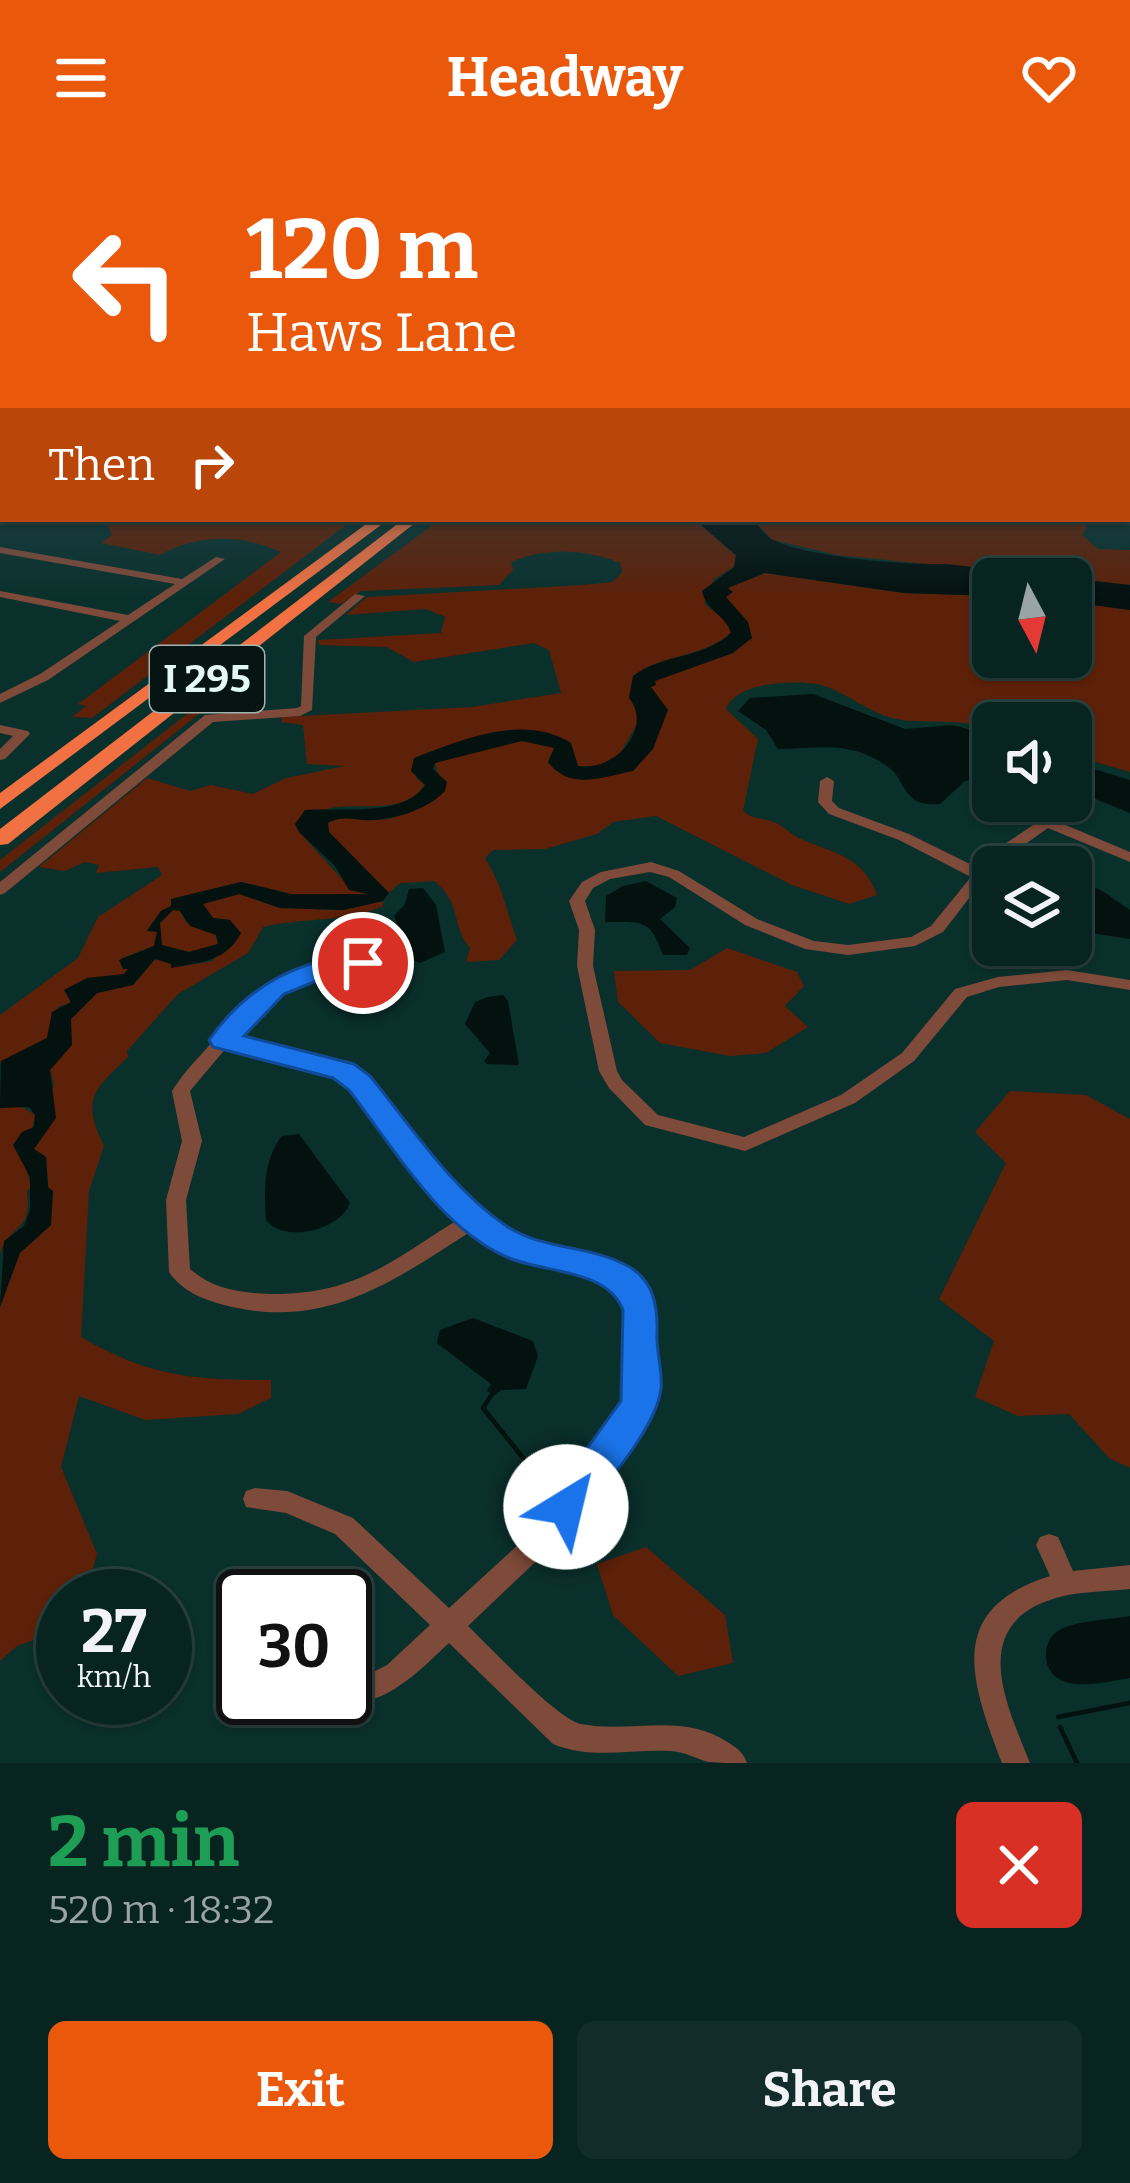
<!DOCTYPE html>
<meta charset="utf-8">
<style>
:root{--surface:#082421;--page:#112c2a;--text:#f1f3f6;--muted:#98a4a5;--line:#29413f;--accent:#ea580c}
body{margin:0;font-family:Bitter,serif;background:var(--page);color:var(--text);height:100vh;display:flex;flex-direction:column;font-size:45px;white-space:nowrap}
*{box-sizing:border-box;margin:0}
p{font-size:39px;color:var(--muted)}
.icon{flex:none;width:66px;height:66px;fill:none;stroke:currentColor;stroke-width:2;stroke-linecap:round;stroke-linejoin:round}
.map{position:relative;height:1607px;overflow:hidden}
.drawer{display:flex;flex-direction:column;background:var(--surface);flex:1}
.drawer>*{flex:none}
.top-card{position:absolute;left:0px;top:0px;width:1131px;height:366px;box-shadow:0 3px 9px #0004,0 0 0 3px var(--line);background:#ea580c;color:#fff;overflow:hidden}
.needle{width:78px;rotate:173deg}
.fabs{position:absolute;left:972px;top:402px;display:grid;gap:24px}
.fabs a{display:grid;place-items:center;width:120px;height:120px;border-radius:18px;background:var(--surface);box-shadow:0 3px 9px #0004,0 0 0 3px var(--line);font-size:60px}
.speed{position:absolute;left:36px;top:1413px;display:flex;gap:24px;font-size:60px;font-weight:700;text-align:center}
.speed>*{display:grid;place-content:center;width:156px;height:156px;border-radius:50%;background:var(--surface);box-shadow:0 3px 9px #0004,0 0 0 3px var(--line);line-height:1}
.speed small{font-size:30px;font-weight:400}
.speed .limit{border:6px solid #111;border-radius:18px;background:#fff;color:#111}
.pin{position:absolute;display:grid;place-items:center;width:102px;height:102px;color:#fff;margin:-51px;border:6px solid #fff;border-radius:50%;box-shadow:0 3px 12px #0007}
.me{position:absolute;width:132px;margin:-66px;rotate:36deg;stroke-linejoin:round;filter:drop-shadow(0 0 9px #0008)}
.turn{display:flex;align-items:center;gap:42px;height:252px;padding:0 48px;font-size:54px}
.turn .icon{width:156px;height:156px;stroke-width:2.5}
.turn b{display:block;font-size:84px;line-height:102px}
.then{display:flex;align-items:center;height:114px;padding:0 48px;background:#0003;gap:24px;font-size:45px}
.round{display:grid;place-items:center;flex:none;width:126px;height:126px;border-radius:18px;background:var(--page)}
.summary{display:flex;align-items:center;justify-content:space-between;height:204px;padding:0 48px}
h1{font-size:72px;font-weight:700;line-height:90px;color:#1e9e55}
.button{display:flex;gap:24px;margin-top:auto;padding:24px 48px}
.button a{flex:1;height:138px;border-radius:18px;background:var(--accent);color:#fff;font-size:48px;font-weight:700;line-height:138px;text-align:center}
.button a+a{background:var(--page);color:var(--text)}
header{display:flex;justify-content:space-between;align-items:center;height:156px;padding:0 48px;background:var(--accent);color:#fff;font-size:54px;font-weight:700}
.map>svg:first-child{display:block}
.green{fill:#5d2008}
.water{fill:#03110f;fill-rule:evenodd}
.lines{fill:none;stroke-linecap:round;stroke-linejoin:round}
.stream{stroke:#03110f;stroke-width:4.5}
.minor{fill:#7e4a39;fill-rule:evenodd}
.highway{fill:#f17143;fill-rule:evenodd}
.route{fill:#1a73e8;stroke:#114b97;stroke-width:3}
.labels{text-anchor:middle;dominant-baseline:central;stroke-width:12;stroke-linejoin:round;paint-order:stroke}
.shield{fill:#061513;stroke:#a1b4b0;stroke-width:3}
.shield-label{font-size:39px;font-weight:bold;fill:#e4f8f4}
</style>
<header><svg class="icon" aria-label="menu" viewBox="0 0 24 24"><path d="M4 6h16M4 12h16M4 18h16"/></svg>Headway<svg class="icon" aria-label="heart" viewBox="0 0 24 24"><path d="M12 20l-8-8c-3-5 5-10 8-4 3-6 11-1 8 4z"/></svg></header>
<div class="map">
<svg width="1130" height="1607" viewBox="0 0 1130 1607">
<rect width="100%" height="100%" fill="#0a302c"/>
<g class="green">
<path d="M105 363H354L92 562 72 561 86 550 78 548 281 396C241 378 198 378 160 399L101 387 112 379Z"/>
<path d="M441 363H694L736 400 734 411 714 423 704 447 729 468 731 477C703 502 661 498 633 520L631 540 639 565 618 601 605 611 577 610C549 546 461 585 414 602L416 622 425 628C406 660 362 646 331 652 319 655 308 668 299 676L353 735H366L365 740 291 738 241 726 171 743V750L161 755 147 774 157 775 154 790 122 802 130 811 124 818 65 834 71 847 58 851 47 882 0 907V859L78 802 98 761 162 719 158 711 96 717 99 709 85 706 65 715 39 711 147 622 190 635 211 629 253 638 286 622 345 610 307 608 303 569 281 566 282 561 472 551 561 537 549 494 534 487 414 506 386 491 319 489 318 484 441 477 445 461 426 453 346 459 367 441 582 429 613 426 622 416 620 407C585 393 547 391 511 406L513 414 499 429 361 435 341 448 328 446Z"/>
<path d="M753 363H1077L1087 371 1082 379 1098 393 1130 394V429L838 399 772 384Z"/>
<path d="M765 417 904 437 993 440V501H1071V446L1130 454V616L1071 599V567H993V574C961 562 935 568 902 564 868 559 844 533 817 528 791 524 736 526 726 553L758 583 743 655C754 665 766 661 778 668 787 673 793 680 803 684 837 698 864 702 877 739L849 748 792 729 656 660 613 666 597 678 545 693 493 694 485 702C504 733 505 751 517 784L499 804 466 806 470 792C450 768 463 748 434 725L400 727 389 737 329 676 327 667C349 654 382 673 405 656 417 647 428 629 438 618L435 607C466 592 521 576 554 592V611L633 615 656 584 664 551 650 530 659 521 733 497 734 452 725 442 727 433 744 422Z"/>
<path d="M256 504 262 508 0 716V704Z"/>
<path d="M240 738 280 752 343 754 383 745V750C345 767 304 761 263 771L248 797 178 838 127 895 128 901C93 935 81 943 104 990L89 1035 81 1181C151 1221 192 1224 271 1224V1242L238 1258 145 1264 79 1240 61 1311 97 1398 85 1440H63V1474L17 1490 0 1505V1151L19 1097 51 1069 46 1001 34 993 54 928 50 914 71 889V863L97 837 133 829 155 803 184 810 213 805 230 764 213 762 202 748Z"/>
<path d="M173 754 180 755 186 766 216 778 218 788 189 796 161 789 160 766Z"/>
<path d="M727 792 797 816 804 830 785 850 808 871 766 897 730 900 660 887 618 846 614 815 690 814Z"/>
<path d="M1010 935 1086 939 1130 963V1312L1109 1302 1069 1258 1018 1260 975 1241 994 1185 939 1143 1006 1007 975 976Z"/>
<path d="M21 950 35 959 25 1008 31 1031 27 1035C33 1077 9 1068 0 1098V952Z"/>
<path d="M646 1391 725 1459 733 1507 678 1520 613 1459 597 1408Z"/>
</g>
<g class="water">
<path d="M694 363H753C758 369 766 381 773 384 811 402 906 409 947 408L1130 429V454L1071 446V423H993V440L904 437 765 417 728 432 733 436 726 441 748 466 752 482 733 497 655 525 656 529 651 531 668 554 653 593 633 615C602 621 570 635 548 606L554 592 522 585 435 607 433 613 447 626 445 635C428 653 399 662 374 664 357 666 343 658 328 667L329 676 389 737 383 745 343 754 280 752 239 738 203 748 213 762 230 764 241 777C226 806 200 806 171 812V808L155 803 133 829 97 837 71 863 72 889 50 914 56 962 34 993 46 1001 48 1031 53 1035 51 1069 20 1097 0 1151 4 1085 24 1070 30 1054V1021L13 989 22 976 34 971 35 959 29 951 0 952 1 905 47 882 52 856 71 846 64 834 87 822 124 818 128 813H123L119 804 154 790 157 776 147 775 161 755 171 750V743L241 726 291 738H368L349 734 335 710 299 676 295 668 305 654C339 651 404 662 425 629L411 615 414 602C462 584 523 557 571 587L578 610C617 616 653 571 629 542L633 520C662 498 703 503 731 477 726 459 706 455 702 435L734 411 736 399ZM173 754 180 755 190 770 216 779 218 788 189 796 162 789 160 767Z"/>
<path d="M813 538 905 573 953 569 993 580V619L965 625 940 648C914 650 908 640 897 620 892 610 867 598 856 595 830 588 805 593 778 593L766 574 738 555 750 542Z"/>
<path d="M1071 606 1130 624V657L1071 633Z"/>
<path d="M1071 723 1101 734 1130 754V783L1071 774Z"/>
<path d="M646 725 677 742 675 751 660 763 690 792 687 799H663C649 761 643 767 605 766L606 740 623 730Z"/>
<path d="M423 732 436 749 445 796 420 807 405 800V784L394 760 405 748 409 733Z"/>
<path d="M488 841 503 839 508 845 519 909 487 908 484 905 490 897 465 868 475 846Z"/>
<path d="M299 978 350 1047C340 1074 285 1088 266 1064 264 1035 263 1004 282 980Z"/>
<path d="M473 1162 533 1185 538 1200 526 1233 501 1234 495 1239 487 1235 491 1228 437 1187 440 1174Z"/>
<path d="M1130 1460V1522C1105 1526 1052 1541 1046 1503 1045 1495 1048 1482 1055 1477 1071 1464 1109 1464 1130 1460Z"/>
</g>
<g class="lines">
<g class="stream">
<path d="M492 1238 483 1252 548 1333"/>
<path d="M1058 1561 1130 1547"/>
<path d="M1060 1571 1077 1607"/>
</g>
<g class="minor">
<path d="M1130 257V263L1128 264V258Z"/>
<path d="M1128 352 1130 353V359H1128Z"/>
<path d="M0 391 182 423 216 401 225 403 48 524 0 547V538L40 518 120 465 0 441V435L128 459 175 428 0 397Z"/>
<path d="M355 438 365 440 316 481 312 554 300 560 213 566 5 737 0 739V726L205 559 297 552 301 550 304 480Z"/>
<path d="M0 569 28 575 30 578 5 603 0 604V593L13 580 0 577Z"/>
<path d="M827 621 834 625 832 645 839 652 909 678 978 712 990 698 1036 667 1018 658 1025 654 1054 662 1056 665 1130 696V706L1048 672 993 711 943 776 915 790 848 799 805 793 745 769 669 721 650 716 610 723 593 732 585 745 595 774 593 810 617 915 622 924 658 959 744 981 841 939 902 897 955 833 998 821 1067 814 1130 824V834L1067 824 999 831 967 841 914 905 855 947 745 995 645 969 609 932 599 915 577 810 579 774 569 745 582 726 601 716 651 706 679 715 757 763 814 785 848 789 911 781 931 770 971 721 899 684 829 658 818 646 820 625Z"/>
<path d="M363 802 369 803 371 807 369 811 339 813 304 824 270 847 236 881 311 898 354 914 375 932 446 1023 494 1069 525 1086 615 1110 641 1127 647 1141 653 1209 651 1240 646 1257 550 1392 468 1470C489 1490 558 1564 581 1568 632 1578 682 1555 729 1587 738 1593 743 1596 747 1607 735 1607 719 1607 708 1606 695 1602 685 1596 670 1595 630 1593 592 1604 553 1588L449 1487C421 1513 378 1560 335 1542H345V1520L375 1515 387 1509 430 1469 335 1378 286 1357 246 1351 243 1343 246 1335 255 1332 287 1335 353 1362 449 1452 532 1376 627 1247 630 1226V1171L624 1138 600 1121 512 1098 473 1074C392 1126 326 1175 224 1149 202 1143 182 1135 169 1116L166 1044 182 985 172 935C182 919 194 906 207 892 253 839 290 805 363 802ZM227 891 315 911 347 926 362 941 432 1034 459 1063C391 1105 356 1139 270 1138 240 1137 213 1133 190 1113L186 1044 202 985 190 935Z"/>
<path d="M1049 1378 1058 1381 1073 1415 1130 1409V1433C1103 1436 1072 1435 1047 1445 969 1474 1008 1552 1030 1607H1002C971 1526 944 1453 1050 1420L1036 1389 1040 1381Z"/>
</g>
<g class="highway">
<path d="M373 363H389L0 653V637Z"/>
<path d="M404 363H420L8 688 0 689V673Z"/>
</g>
</g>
<linearGradient id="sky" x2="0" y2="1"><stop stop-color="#061a18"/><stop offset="0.49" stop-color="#2d4e56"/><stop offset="1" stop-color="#2d4e56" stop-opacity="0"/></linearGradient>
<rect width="1130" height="444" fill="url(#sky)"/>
<path class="route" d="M363 799 373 801 377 807 373 813 336 817 284 838 244 880 354 908 370 920C411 970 451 1032 505 1069 541 1094 588 1089 626 1109 654 1123 658 1151 657 1178 656 1196 663 1215 661 1233 656 1273 604 1329 580 1363L566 1369 551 1363 545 1351 621 1245 623 1154C607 1113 545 1117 509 1102 440 1073 393 991 349 934L333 922 213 891 209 884C246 831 299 802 363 799Z"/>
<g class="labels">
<rect class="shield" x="150" y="490" width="114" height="66" rx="9"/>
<g class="shield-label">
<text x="207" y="523">I 295</text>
</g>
</g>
</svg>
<div class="fabs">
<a><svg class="needle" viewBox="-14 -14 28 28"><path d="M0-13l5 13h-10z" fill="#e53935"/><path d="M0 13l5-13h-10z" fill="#98a4a5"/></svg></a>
<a><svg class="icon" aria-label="sound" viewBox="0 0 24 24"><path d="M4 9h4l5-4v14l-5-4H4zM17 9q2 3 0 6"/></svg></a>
<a><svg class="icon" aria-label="layers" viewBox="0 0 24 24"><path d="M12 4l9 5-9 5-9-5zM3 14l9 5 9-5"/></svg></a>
</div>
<div class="speed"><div>27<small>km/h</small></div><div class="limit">30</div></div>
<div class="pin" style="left:363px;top:807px;background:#d93025"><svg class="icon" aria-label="arrive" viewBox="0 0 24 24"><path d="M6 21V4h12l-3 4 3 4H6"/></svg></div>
<svg class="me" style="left:566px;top:1351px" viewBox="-20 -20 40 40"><circle r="19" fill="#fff"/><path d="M0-13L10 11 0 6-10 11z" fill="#1a73e8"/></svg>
<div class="top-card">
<div class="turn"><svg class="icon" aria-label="left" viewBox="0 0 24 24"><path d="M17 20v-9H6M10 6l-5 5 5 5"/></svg><div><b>120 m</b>Haws Lane</div></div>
<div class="then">Then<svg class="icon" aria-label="right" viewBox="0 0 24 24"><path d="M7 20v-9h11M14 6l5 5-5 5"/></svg></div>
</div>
</div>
<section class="drawer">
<div class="summary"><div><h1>2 min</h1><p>520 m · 18:32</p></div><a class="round" style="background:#d93025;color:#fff"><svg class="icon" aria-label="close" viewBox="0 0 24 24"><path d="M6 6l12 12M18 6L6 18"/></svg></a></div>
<div class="button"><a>Exit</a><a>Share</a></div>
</section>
